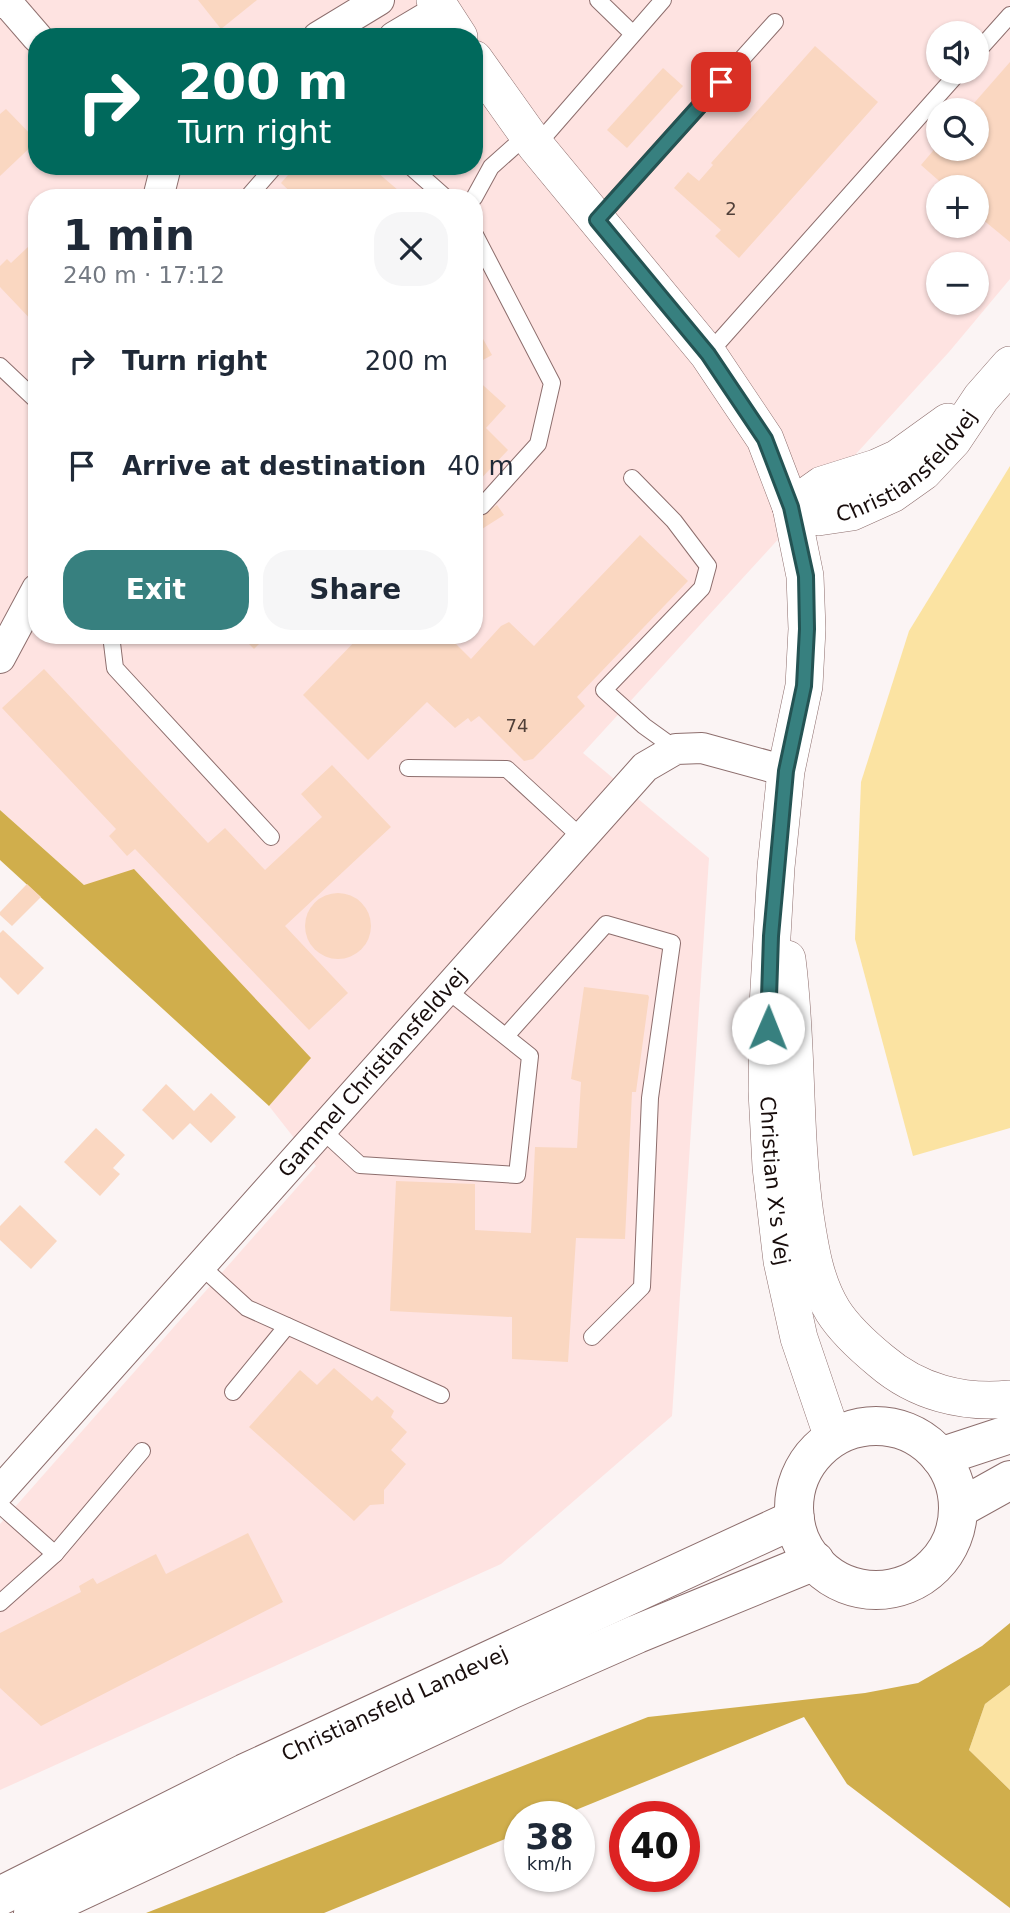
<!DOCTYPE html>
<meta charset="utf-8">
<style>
:root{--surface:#fff;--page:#f6f6f7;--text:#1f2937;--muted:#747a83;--accent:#37807f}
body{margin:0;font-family:"DejaVu Sans",sans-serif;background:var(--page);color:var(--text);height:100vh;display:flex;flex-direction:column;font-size:26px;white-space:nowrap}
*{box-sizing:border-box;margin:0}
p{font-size:23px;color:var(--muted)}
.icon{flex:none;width:38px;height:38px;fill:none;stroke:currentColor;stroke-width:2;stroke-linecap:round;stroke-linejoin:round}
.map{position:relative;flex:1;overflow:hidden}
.drawer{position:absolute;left:28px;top:189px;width:455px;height:455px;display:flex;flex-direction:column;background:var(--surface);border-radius:28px;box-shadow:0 2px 5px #0004}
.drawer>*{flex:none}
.guide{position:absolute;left:28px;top:28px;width:455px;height:147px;border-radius:28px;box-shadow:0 2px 5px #0004;background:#00695c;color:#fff;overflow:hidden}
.fabs{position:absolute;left:926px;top:21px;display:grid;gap:14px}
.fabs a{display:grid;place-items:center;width:63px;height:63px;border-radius:50%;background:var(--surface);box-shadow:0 2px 5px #0004;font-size:35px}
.speed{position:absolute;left:504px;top:1801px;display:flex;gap:14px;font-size:35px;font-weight:700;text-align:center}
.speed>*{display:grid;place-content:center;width:91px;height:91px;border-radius:50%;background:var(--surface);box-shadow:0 2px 5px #0004;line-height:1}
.speed small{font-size:18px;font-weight:400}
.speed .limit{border:10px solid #d22;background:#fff;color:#111}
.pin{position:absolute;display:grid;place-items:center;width:60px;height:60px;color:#fff;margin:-30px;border-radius:14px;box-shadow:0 4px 10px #0006}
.me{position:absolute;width:77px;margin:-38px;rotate:1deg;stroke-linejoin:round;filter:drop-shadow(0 0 5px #0008)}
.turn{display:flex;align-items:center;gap:24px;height:147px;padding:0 35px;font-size:32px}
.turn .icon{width:91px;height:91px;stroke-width:2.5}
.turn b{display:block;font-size:49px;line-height:60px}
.round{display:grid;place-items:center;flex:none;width:74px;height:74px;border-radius:28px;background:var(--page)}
.head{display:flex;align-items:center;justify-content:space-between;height:119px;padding:0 35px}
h1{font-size:42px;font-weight:600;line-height:52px}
.action{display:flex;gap:14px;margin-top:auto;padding:14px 35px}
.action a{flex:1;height:80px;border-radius:28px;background:var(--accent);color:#fff;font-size:28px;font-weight:600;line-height:80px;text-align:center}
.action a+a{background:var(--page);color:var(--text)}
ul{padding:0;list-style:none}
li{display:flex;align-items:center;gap:21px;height:105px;padding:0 35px}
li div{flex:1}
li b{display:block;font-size:26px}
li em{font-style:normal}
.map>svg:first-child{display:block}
.built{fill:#fee3e1;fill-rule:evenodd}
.green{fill:#fbe3a2}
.forest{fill:#d0ae4c}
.building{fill:#fad7c1}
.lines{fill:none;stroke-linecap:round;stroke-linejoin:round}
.service-casing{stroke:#8d6e6d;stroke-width:18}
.minor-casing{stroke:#8d6e6d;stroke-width:32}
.tertiary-casing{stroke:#8d6e6d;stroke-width:38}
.secondary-casing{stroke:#8d6e6d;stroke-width:40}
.service{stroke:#fff;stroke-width:16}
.minor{stroke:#fff;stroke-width:30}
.tertiary{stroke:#fff;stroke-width:37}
.secondary{stroke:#fff;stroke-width:38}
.route-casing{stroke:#245353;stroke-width:18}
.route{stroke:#37807f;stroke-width:12}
.labels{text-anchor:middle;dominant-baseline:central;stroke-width:6;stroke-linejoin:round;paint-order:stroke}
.number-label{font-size:18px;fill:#504039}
.street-label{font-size:21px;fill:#180d0c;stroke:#fff}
</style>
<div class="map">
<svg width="1010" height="1913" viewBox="0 0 1010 1913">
<rect width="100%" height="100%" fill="#fbf4f4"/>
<path class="built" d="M0 0H1010V279L949 352 583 753 709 858 672 1416 501 1564 0 1790V1524L316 1166 269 1106 310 1058 84 885 0 810ZM938 33H976V72H938ZM37 37H474V166H37ZM938 110H976V149H938ZM938 187H976V226H938ZM37 198H474V635H37ZM938 264H976V303H938Z"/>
<g class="green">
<path d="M1010 466V1128L913 1156 855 939 861 782 909 631Z"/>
<path d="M1010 1685V1790L969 1750 985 1704Z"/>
</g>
<g class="forest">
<path d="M0 810 84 885 134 869 311 1058 269 1106 0 860Z"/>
<path d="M1010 1623V1685L985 1704 969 1750 1010 1790V1908L847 1784 804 1717 561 1816H520V1833L324 1913H146L648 1717 865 1693 918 1683 982 1646Z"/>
</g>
<g class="building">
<path d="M198 0H257L221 29Z"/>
<path d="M815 46 878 102 739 258 715 236 721 230 674 188 688 172 699 181 713 165 711 163Z"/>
<path d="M1010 62V242L976 214V187H946L921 165 938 145V149H976V110H968Z"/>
<path d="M663 68 683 86 627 148 607 130Z"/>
<path d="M6 109 37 141 0 176V114Z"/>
<path d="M296 166H370L399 191 401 198H297L281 183Z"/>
<path d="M28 247 37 257V326L0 287V266L7 259 11 263Z"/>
<path d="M474 319 481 327 478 330 492 355 474 365Z"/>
<path d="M474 377 506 406 486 428 508 450 474 486Z"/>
<path d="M497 505 504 515 474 534V520Z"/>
<path d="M640 535 688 581 577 697 585 706 533 759 524 761 479 716 471 722 468 718 455 728 427 702 368 760 303 695 361 635H447L471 659 501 626 509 622 534 646Z"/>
<path d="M240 635H268L254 649Z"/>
<path d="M44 669 208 843 225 828 265 870 322 817 301 794 332 765 391 827 285 926 348 993 309 1030 135 849 127 856 109 836 116 829 2 708Z"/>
<path d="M27 884 41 897 12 926 0 915V912Z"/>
<circle cx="338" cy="926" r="33"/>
<path d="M3 930 44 968 18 995 0 977V933Z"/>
<path d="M584 987 648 995 649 997 636 1092H632L625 1239 576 1238 568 1362 512 1359V1317L390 1311 396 1181 475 1184V1230L531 1233 535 1147 577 1148 581 1082 571 1079Z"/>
<path d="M166 1084 194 1111 211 1093 236 1117 211 1143 190 1123 173 1140 142 1110Z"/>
<path d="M96 1128 125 1155 113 1168 120 1174 100 1196 64 1162Z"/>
<path d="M20 1205 57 1241 31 1269 0 1240V1226Z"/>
<path d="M334 1368 372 1401 377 1396 394 1411 391 1417 407 1432 391 1450 406 1464 384 1490V1504L370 1505 354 1521 249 1427 298 1372 300 1370 317 1385Z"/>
<path d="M248 1533 283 1602 41 1726 0 1688V1633L81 1592 79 1586 93 1578 97 1584 156 1554 166 1574Z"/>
</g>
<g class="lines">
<g class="service-casing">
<g id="service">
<path d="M598 0 633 34"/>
<path d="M976 53 1010 15"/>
<path d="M536 146 663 0"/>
<path d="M410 166 446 198"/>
<path d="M247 198 275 166"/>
<path d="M474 198 491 167 528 134"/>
<path d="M597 220 775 22"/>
<path d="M474 233 552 383 538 444 482 506 474 509"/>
<path d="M708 354 959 72"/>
<path d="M0 366 37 401"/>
<path d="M632 478 674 521 708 566 702 588 604 690 644 726 676 749"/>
<path d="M111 635 115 668 271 837"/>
<path d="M408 768 507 769 582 838"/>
<path d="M506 1036 606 924 672 943 650 1098 642 1287 592 1337"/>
<path d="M322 1130 360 1165 517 1175 530 1056 447 990"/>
<path d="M201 1266 247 1308 441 1395"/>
<path d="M233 1392 287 1326"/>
<path d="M0 1505 55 1554 142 1451"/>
<path d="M0 1603 55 1554"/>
</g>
</g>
<g class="minor-casing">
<g id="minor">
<path d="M5 0 37 37"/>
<path d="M318 37 379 0"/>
<path d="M394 37 441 9"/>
<path d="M158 198 166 166"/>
<path d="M0 658 37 589"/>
<path id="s1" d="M0 1491 645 767 676 749 702 748 786 771"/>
</g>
</g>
<g class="tertiary-casing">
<g id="tertiary">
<path d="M435 0 459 37"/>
<path id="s2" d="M474 59 536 146 708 354 765 439 791 507 805 576 807 629 804 686 786 771 776 867 768 1006 767 1091 771 1167 782 1261 799 1338 833 1438"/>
<path id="s3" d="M791 507 818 517 852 512 892 494 923 472 953 440 981 398 1010 365"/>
<path d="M791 507 822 485 876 468 898 458 948 422"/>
<path d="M787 959C798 1044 793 1130 805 1215 810 1248 815 1282 833 1311 845 1330 864 1347 881 1361 917 1392 963 1404 1010 1399"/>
</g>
</g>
<g class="secondary-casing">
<g id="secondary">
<circle cx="876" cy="1508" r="82"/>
<path d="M940 1457 1010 1434"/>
<path d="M958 1509 1010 1480"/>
<path id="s4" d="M0 1896 245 1773 795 1519"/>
<path d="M33 1913 510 1690 637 1634 815 1561"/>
</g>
</g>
<use href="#service" class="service"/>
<use href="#minor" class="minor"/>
<use href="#tertiary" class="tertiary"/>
<use href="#secondary" class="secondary"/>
</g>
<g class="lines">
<g class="route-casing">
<path id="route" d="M721 82 597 220 708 354 765 439 791 507 806 576 807 629 804 686 786 771 771 936 768 1028"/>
</g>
<use href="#route" class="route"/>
</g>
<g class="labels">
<g class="number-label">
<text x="731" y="208">2</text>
<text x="517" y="725">74</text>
</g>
<g class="street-label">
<text stroke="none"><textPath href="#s3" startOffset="135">Christiansfeldvej</textPath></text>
<text stroke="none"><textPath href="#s1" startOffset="560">Gammel Christiansfeldvej</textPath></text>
<text stroke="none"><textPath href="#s2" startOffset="1230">Christian X's Vej</textPath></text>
<text stroke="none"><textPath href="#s4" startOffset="439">Christiansfeld Landevej</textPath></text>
</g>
</g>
</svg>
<div class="fabs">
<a><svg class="icon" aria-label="sound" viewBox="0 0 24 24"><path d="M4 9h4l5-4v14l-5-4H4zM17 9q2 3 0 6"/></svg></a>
<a><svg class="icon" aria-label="search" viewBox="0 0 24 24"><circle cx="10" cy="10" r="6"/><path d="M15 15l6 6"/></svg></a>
<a>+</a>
<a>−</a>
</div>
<div class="speed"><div>38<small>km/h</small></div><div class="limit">40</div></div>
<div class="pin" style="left:721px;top:82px;background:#d93025"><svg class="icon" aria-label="arrive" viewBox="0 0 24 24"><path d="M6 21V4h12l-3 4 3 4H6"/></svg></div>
<svg class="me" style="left:768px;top:1028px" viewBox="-20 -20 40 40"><circle r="19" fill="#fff"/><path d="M0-13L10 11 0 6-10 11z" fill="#37807f"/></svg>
<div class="guide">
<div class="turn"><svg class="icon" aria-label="right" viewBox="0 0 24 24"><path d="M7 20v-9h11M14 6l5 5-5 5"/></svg><div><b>200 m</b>Turn right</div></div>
</div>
<section class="drawer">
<div class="head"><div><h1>1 min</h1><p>240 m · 17:12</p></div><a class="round"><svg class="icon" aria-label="close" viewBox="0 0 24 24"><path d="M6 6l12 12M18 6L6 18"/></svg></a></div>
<ul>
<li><svg class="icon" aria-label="right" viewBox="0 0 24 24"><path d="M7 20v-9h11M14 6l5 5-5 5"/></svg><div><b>Turn right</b></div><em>200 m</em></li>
<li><svg class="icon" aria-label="arrive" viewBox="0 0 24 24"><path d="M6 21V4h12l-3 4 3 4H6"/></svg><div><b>Arrive at destination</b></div><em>40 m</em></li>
</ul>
<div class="action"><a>Exit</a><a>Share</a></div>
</section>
</div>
